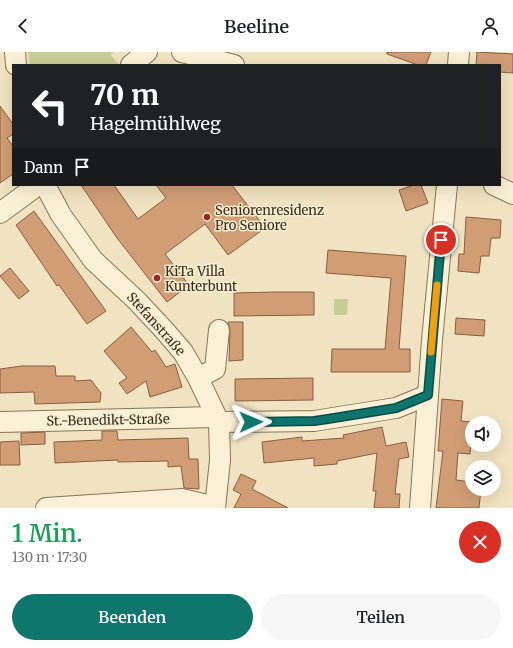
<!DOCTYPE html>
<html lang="de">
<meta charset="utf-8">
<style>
:root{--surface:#fff;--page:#f6f6f6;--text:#202124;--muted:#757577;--accent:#0f766e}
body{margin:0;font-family:Merriweather,serif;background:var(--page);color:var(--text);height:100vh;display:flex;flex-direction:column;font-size:15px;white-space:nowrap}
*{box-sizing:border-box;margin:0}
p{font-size:13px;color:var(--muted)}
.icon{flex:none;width:22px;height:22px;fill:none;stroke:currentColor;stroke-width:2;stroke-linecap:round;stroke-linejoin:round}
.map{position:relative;height:456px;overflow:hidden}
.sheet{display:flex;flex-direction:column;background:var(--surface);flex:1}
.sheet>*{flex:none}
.banner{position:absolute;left:12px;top:12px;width:489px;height:122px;border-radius:0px;box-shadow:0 4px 16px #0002;background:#202124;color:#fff;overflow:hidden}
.buttons{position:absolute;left:465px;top:364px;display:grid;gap:8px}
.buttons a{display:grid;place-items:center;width:36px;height:36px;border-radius:50%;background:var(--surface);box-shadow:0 4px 16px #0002;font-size:20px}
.pin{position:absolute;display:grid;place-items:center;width:34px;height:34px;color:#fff;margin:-17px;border:2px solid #fff;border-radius:50%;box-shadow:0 1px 4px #0007}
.me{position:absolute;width:44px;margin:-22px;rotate:89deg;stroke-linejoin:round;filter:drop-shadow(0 0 3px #0008)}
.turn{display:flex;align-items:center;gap:14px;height:84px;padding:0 12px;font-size:18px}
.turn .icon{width:52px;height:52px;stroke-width:2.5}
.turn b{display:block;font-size:28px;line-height:34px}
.then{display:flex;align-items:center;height:38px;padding:0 12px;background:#0003;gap:8px;font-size:15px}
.round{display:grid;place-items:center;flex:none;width:42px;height:42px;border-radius:21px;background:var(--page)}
.head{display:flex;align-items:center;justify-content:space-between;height:68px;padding:0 12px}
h1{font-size:24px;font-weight:600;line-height:30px;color:#1e9e55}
.cta{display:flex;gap:8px;margin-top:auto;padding:8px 12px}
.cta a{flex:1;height:46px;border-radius:24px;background:var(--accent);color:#fff;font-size:16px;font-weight:600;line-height:46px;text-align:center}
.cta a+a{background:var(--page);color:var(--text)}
header{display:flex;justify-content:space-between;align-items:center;height:52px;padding:0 12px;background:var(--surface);font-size:18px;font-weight:600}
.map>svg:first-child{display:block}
.green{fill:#c6ce95}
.building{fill:#d09d75;stroke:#8b5d3d}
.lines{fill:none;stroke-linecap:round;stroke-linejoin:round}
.minor-casing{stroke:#8a7458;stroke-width:22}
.minor{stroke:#faf0d5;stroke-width:20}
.route-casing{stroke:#0a4d48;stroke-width:10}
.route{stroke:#0f766e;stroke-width:7}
.slow{stroke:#f59e0b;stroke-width:7}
.poi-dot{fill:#9c2725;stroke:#f7edd1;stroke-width:1.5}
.labels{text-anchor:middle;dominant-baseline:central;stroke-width:3;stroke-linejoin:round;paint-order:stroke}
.poi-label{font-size:13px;fill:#392b1d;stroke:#f7edd1;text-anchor:start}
.street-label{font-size:13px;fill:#392b1d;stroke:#f7edd1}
</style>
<header><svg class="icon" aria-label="back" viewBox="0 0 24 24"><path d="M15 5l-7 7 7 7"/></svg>Beeline<svg class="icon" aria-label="person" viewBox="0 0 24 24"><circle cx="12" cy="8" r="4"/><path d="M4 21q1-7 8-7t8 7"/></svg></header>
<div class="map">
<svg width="513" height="456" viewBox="0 0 513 456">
<rect width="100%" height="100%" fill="#f0e3c1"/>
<g class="green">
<path d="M28 0H114L111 3 119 13H30Z"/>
<path d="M334 247H348L347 263H334Z"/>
</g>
<g class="building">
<path d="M387 0H431L426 13H418L387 2Z"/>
<path d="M477 0 513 2V21L500 20V13H476Z"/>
<path d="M0 54 13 72V82L7 86 13 94V122L0 131Z"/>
<path d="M81 133H114L138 167 166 146 156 133H232L265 176 228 203 205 172 165 202 189 233 167 250 117 186Z"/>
<path d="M414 133H421L428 151 406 159 399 138Z"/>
<path d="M34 159 106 259 87 272 59 233 57 234 16 173Z"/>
<path d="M466 165 501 168 500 186H491L489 204H481L479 221 458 219 459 202H464Z"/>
<path d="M328 198 406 204 399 297H410V320H331L332 297H385L391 226 326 221Z"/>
<path d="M10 216 29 239 19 247 0 224Z"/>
<path d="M274 240H314V263L234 264V241Z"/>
<path d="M456 266 485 268 484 284 455 282Z"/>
<path d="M228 270H243V308L229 309 230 279Z"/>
<path d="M131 275 152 300 155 298 166 315 175 312 182 335 150 345 146 329 127 342 119 331 127 326 104 299Z"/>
<path d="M22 314H55L56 324H75V329L91 328 101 341 100 350 35 352 34 340 0 341V317Z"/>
<path d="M313 326V348L235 349V327Z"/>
<path d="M442 347 463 349 461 369 473 370 470 402 458 401 456 428 472 430V437H481L479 456H436L443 399H438Z"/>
<path d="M382 375 386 394 406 390 409 405 399 407 395 442H400L399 456H374L376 439H373L377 401 337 409V412L314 414V406L264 411 262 390 302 385V389L344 386 343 383Z"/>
<path d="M102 379H117L118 388 188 386 189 407H198L199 437 184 436 181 414 168 415V409L118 410V408L55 411 54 390 102 388Z"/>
<path d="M45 380V392L21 393V381Z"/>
<path d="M19 389 20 413H0V390Z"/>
<path d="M241 422 256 429 252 437 288 456H234L241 442 233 438Z"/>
</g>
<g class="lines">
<g class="minor-casing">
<g id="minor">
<path d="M15 0 16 13"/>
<path d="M182 0 234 13"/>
<path d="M131 13 147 0"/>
<path d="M458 13 459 0"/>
<path d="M45 133 61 163 93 208 137 249 165 279 183 300 198 326 219 370 220 408 215 456"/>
<path d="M494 133 513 142"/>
<path d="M0 161 38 133"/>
<path d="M198 326 215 317 219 278"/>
<path d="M0 370 216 365"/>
<path d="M219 370 314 369 396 356 428 343"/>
<path d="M46 456 182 447 215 455"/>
<path d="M420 456 432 288 447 133"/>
</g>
</g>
<use href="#minor" class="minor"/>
</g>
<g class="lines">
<g class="route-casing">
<path id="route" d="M251 370 314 369 328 367 396 356 428 343 441 188"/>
</g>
<use href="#route" class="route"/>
<path class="slow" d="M431 300 437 233"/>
</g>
<g class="poi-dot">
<circle cx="207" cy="165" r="4"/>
<circle cx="157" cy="226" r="4"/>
</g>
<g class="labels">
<g class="poi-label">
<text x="215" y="158">Seniorenresidenz<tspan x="215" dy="15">Pro Seniore</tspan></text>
<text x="165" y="219">KiTa Villa<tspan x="165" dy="15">Kunterbunt</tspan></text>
</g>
<g class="street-label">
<text transform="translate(156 272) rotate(48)">Stefanstraße</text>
<text transform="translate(108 368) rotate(-1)">St.-Benedikt-Straße</text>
</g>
</g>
</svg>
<div class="buttons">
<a><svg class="icon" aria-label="sound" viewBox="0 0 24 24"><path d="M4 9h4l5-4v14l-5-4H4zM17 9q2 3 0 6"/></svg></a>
<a><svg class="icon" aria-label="layers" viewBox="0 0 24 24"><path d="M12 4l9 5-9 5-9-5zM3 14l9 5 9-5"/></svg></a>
</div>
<div class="pin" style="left:441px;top:188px;background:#d93025"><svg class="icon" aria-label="arrive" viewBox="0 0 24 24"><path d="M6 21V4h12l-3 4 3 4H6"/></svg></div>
<svg class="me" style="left:251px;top:370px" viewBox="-20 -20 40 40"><path d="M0-17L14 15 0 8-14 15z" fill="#0f766e" stroke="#fff" stroke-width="4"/></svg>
<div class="banner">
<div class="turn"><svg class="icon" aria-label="left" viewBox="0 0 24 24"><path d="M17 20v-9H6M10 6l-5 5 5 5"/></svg><div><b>70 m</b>Hagelmühlweg</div></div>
<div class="then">Dann<svg class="icon" aria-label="arrive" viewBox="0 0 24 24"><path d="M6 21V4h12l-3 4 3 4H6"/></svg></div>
</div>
</div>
<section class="sheet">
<div class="head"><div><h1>1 Min.</h1><p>130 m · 17:30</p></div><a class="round" style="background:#d93025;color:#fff"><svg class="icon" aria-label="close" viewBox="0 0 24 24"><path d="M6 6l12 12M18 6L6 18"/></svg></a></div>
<div class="cta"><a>Beenden</a><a>Teilen</a></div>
</section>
